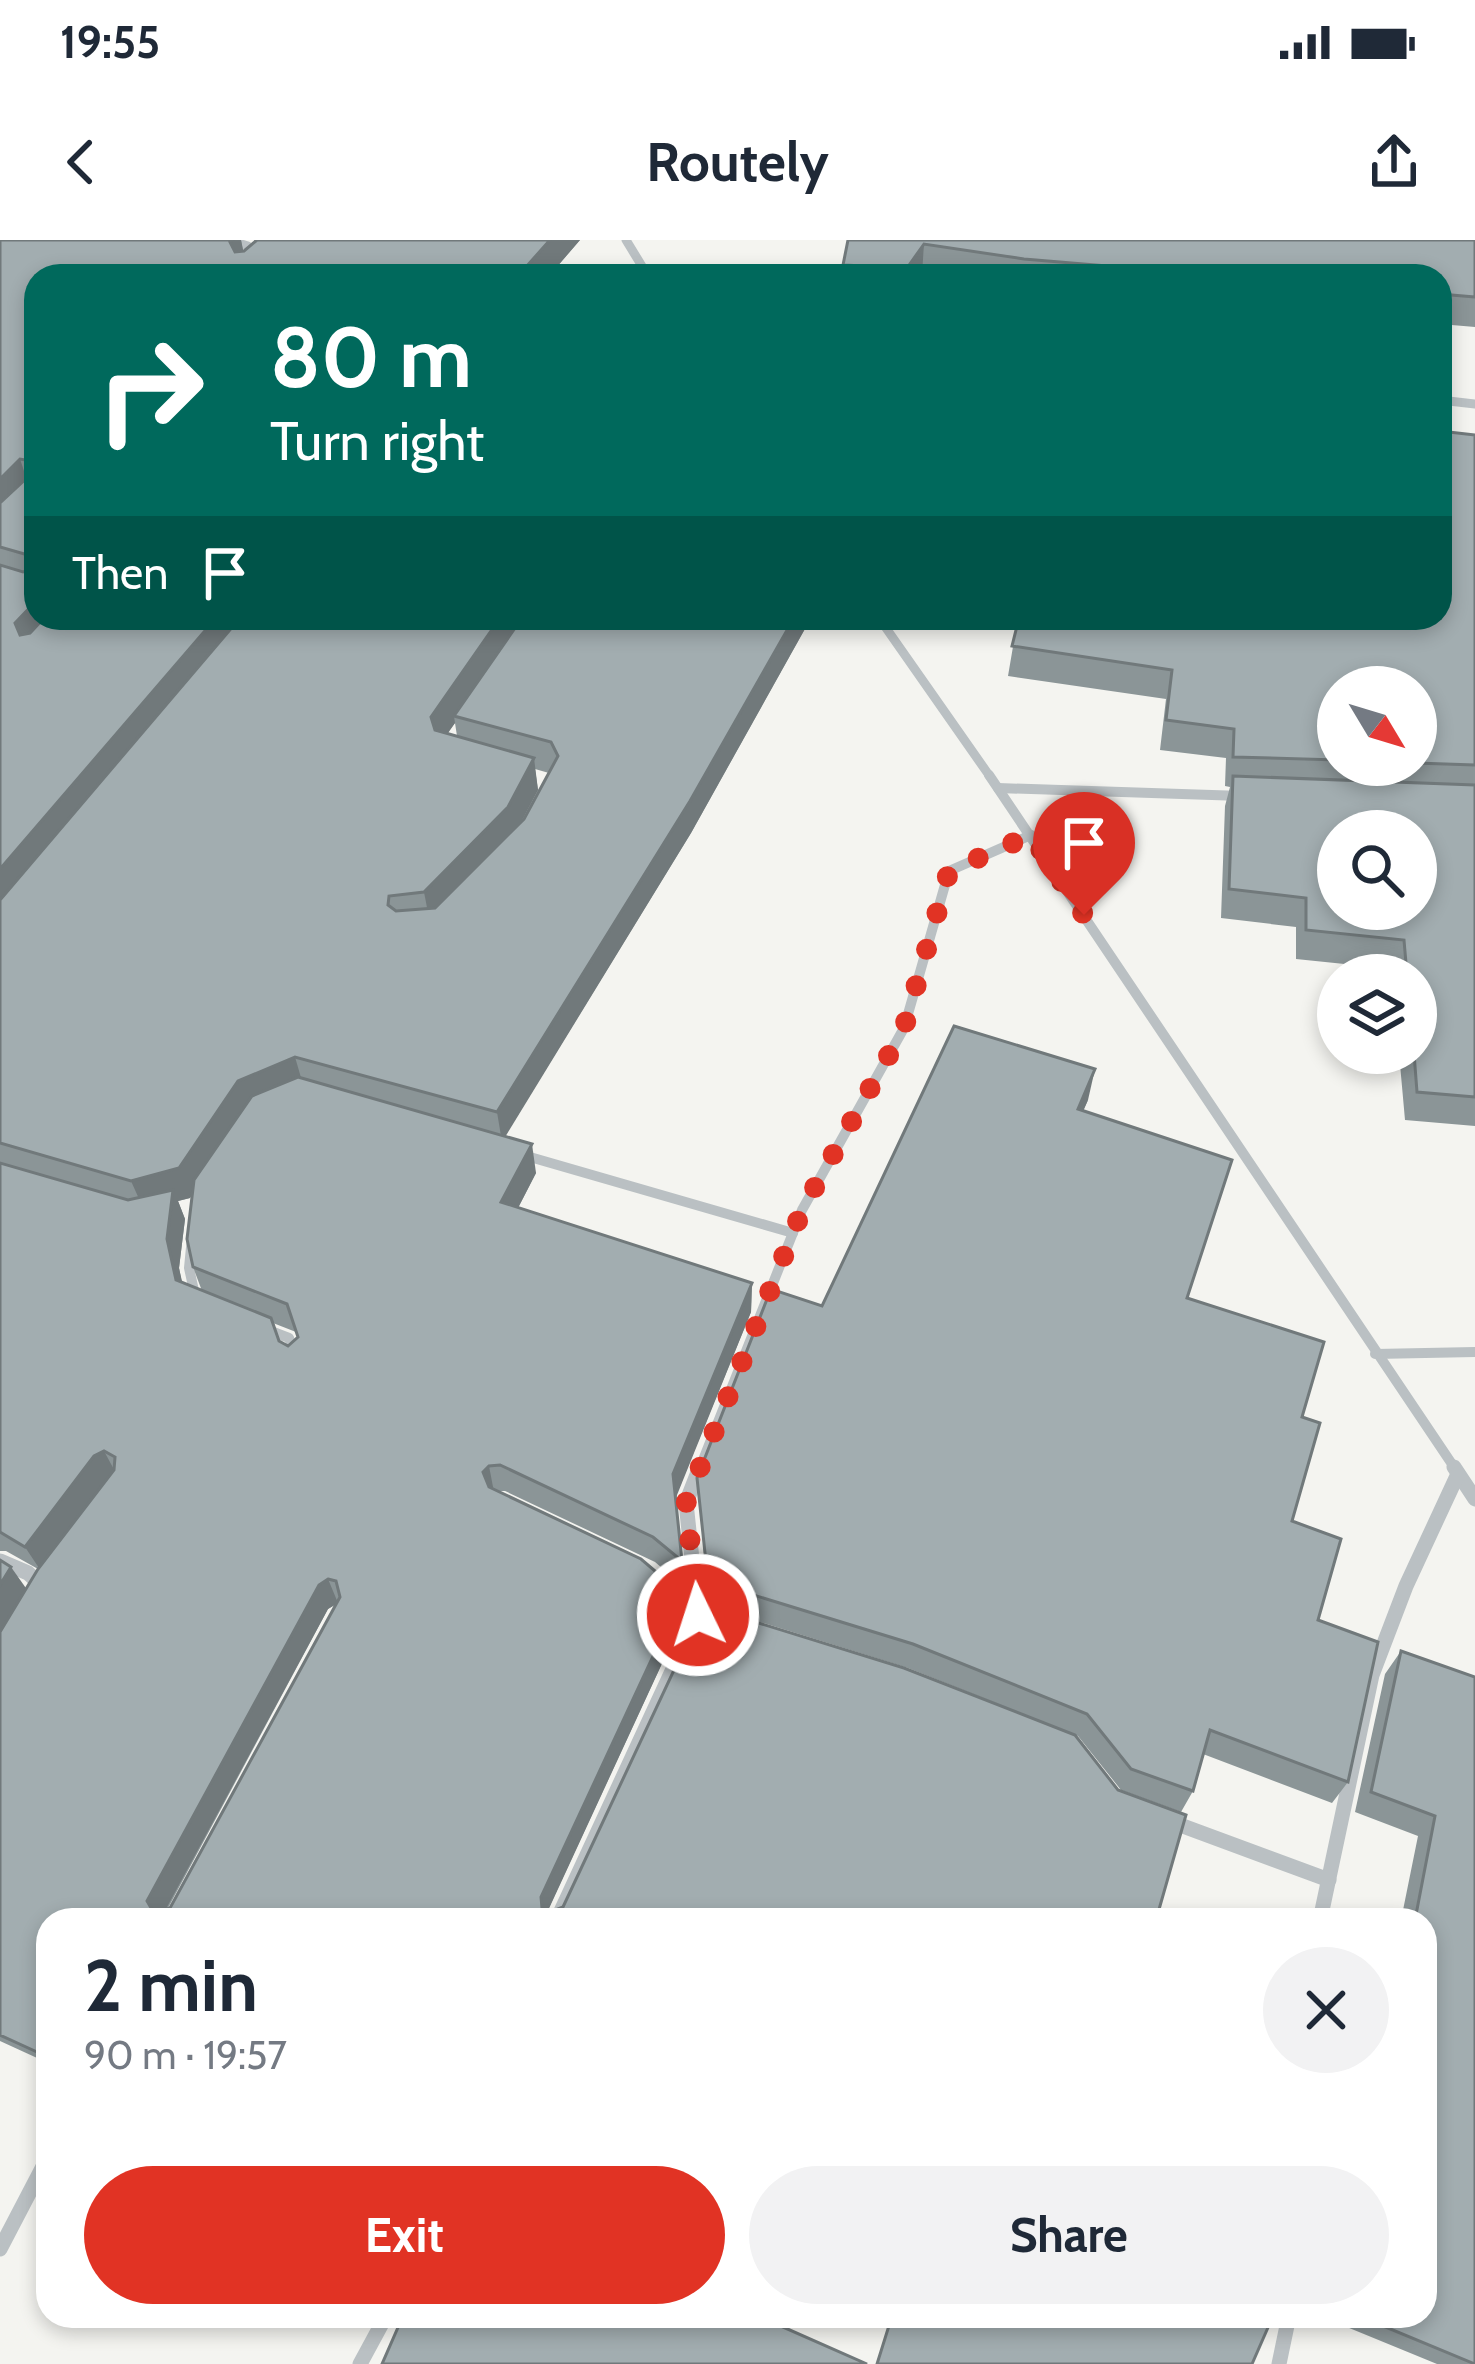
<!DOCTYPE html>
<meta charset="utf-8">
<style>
:root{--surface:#fff;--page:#f2f2f3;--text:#1f2937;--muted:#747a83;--accent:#e13324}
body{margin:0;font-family:Cabin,sans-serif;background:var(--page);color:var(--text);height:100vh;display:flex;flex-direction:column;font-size:45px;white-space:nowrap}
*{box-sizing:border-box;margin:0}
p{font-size:39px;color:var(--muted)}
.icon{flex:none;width:66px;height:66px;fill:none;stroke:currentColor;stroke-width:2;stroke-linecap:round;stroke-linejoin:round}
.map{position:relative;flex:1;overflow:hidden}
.details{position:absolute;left:36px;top:1668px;width:1401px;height:420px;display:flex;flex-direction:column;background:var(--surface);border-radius:36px;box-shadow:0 6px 18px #0003}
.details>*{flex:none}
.banner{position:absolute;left:24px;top:24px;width:1428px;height:366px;border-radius:36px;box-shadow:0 6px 18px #0003;background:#00695c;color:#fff;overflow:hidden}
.needle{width:78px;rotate:128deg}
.tools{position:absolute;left:1317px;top:426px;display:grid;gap:24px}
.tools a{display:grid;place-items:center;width:120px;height:120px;border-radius:50%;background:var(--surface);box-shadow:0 6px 18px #0003;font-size:60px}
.pin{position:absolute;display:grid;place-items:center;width:102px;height:102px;color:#fff;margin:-123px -51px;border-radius:50% 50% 50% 0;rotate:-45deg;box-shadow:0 0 12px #0007}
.pin .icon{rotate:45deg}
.me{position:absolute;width:132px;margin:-66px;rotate:356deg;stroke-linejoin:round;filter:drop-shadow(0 0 9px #0008)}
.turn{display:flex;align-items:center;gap:42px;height:252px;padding:0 48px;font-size:54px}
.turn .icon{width:156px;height:156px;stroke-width:2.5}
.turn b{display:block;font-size:84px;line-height:102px}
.then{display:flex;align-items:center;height:114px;padding:0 48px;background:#0003;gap:24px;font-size:45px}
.round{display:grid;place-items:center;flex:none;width:126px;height:126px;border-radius:63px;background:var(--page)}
.headline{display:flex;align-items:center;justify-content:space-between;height:204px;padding:0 48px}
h1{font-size:72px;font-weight:800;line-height:90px}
.primary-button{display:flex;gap:24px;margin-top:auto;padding:24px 48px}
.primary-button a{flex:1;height:138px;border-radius:72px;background:var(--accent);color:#fff;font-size:48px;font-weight:800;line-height:138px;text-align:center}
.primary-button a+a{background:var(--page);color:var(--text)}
.status{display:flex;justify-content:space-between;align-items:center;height:84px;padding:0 60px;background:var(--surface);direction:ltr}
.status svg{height:33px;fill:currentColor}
header{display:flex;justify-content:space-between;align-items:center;height:156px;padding:0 48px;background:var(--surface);font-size:54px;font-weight:800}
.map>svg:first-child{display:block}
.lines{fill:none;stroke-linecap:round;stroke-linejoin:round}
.minor-far2{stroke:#bac0c3;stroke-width:9}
.minor-far1{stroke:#bac0c3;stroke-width:10}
.minor{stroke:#bac0c3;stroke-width:15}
.wall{fill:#8b9597;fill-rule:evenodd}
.shaded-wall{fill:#71797b}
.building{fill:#a2adb0;stroke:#71797b;stroke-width:3;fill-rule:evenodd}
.route{stroke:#e13324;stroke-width:21;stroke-dasharray:0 37.8}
</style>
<div class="status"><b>19:55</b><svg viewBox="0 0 49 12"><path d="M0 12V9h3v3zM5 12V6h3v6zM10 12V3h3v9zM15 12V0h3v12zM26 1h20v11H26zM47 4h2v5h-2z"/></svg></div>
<header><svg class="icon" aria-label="back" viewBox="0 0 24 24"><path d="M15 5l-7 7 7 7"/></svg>Routely<svg class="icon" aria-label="share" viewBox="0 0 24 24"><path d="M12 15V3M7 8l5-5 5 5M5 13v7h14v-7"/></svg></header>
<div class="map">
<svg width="1475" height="2124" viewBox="0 0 1475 2124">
<rect width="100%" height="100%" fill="#f4f4f0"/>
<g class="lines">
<g class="minor-far2">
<path d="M228 0 248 6 257 26 246 36"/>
<path d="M626 0 648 36"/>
<path d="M1440 160 1475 164"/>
<path d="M879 378 991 538"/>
</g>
<g class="minor-far1">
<path d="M989 535 1456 1230"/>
<path d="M998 548 1242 556"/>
<path d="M523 915 793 993"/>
<path d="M192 997 189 1028 196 1060"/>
<path d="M263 1088 289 1098 295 1115"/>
<path d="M1375 1114 1475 1112"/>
<path d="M699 1230 802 970 904 788 949 631 1031 595"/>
</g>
<g class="minor">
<path d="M1454 1227 1475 1259"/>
<path d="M0 1321 28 1333 44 1348"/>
<path d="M1172 1582 1329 1640"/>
<path d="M557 1680 698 1375 686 1263 700 1227"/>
<path d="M1320 1680 1372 1435 1406 1346 1458 1234"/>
<path d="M0 2009 48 1917"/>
<path d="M360 2124 386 2076"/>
<path d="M1279 2124 1289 2076"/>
</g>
</g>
<g class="wall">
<path d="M0 0H241L243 11 255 2 254 0H580L549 36H36V378H811L691 593 505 896 536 933 518 968 752 1043 751 1072 675 1258 683 1346 655 1322 505 1251H498L683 1378 547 1672 1156 1680H48V1823L0 1801V1320L26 1349 38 1329 6 1311H0ZM455 483 457 496 447 493ZM535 529 549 533 521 582 538 550ZM193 953V1027L202 1051 182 1043 179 1028 185 979 178 961 190 958ZM273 1083 296 1092 298 1097 288 1106 279 1101ZM336 1364 170 1668H168L328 1369Z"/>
<path d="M848 0H1475V87L1440 84V36H936L922 34 920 36H843Z"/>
<path d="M1475 195V886L1405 880 1399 813H1416V735H1393V729L1296 719V687L1221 678 1225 566 1230 547 1225 546 1226 518 1160 510 1166 459 1008 436 1016 389 959 383 960 378H1440ZM1338 447H1416V525H1338Z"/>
<path d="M1088 860 1083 871 1187 1058 1302 1177 1292 1281 1318 1380 1348 1542 1332 1563 1203 1514 1193 1551 1181 1572 1121 1550 1078 1496 908 1428 709 1366 697 1238 822 1066Z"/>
<path d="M1401 1411 1475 1437V2124H1437L1320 2076H1425V1680H1401L1418 1596 1355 1572 1385 1434Z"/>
</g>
<g class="shaded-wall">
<path d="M232 0H241L246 24 237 34 230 2Z"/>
<path d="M550 0H580L549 36H518Z"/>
<path d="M924 4 922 34 920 36H907V28Z"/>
<path d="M20 219 31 252 0 283V239Z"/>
<path d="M36 361V378H58L27 416 15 383Z"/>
<path d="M216 378H252L0 677V629Z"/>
<path d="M500 378H526L454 476 455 483 437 509 431 477Z"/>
<path d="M794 378H811L691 593 502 902 497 872Z"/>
<path d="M534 518 538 550 512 599 430 683 424 652Z"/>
<path d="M295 817 304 848 248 872 190 958 178 961 185 979 179 1028 188 1068 131 941 238 841Z"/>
<path d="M1095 829 1088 860 1071 899 1078 869Z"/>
<path d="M532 904 536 933 506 991 501 962Z"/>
<path d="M752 1043 751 1072 675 1260 673 1234Z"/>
<path d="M104 1211 118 1237 41 1331 25 1307 94 1216Z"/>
<path d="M489 1226 494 1252 489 1258 483 1232Z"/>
<path d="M11 1327 28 1351 0 1398V1345Z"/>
<path d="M328 1339 338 1363 328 1369 160 1680 147 1661 319 1345Z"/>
<path d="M682 1354 683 1378 546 1675 542 1668 541 1657Z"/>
</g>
<g class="building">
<path d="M0 0H232L230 2 235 12 244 11 257 0H550L518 36H36V361L15 383 20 395 30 393 44 378H216L0 629V325L23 332 33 327 28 315 0 307V263L32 233V221L20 219 0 239Z"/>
<path d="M848 0H1475V57L1440 54V36H1226L1024 19 924 4 907 28 843 25Z"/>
<path d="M1440 191 1475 195V525L1416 523V447H1338V520L1233 517 1234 489 1166 480 1172 430 1012 406 1019 378H1440Z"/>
<path d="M240 378H500L431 477 435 490 534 518 508 567 424 652 389 656 388 665 396 671 435 668 524 579 558 516 551 502 454 476 522 378H794L690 561 497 872 295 817 238 841 179 928 131 941 0 903V660Z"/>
<path d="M1233 536 1475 545V857L1417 852 1414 813H1416V735H1407L1404 700 1306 690V658L1229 649ZM1338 591H1416V669H1338Z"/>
<path d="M954 786 1095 829 1078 869 1232 920 1187 1058 1324 1102 1302 1177 1320 1183 1292 1281 1341 1299 1318 1380 1378 1402 1348 1542 1210 1490 1193 1551 1131 1529 1087 1474 913 1404 708 1341 697 1238 771 1049 822 1066Z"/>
<path d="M298 837 532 904 501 962 752 1043 673 1234 682 1321 653 1297 500 1225 489 1226 483 1232 489 1247 641 1319 682 1354 541 1657 542 1668 548 1673 563 1667 704 1366 904 1428 1075 1495 1118 1550 1186 1575 1156 1680H48V1817L0 1795V1392L38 1329 114 1230 115 1217 104 1211 94 1216 25 1307 0 1292V923L128 960 173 950 167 999 176 1040 271 1078 279 1101 288 1106 298 1097 287 1064 193 1027 187 999 194 940 252 856ZM328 1339 336 1341 340 1357 170 1668 154 1673 147 1661 319 1345Z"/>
<path d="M0 1320 11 1327 0 1345Z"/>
<path d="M1401 1411 1475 1437V2124L1359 2076H1425V1680H1415L1435 1576 1371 1552Z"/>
<path d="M403 2076H758L867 2124H382Z"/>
<path d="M892 2076H1273L1252 2124H877Z"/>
</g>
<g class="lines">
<path class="route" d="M698 1375 686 1263 802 970 904 788 949 631 1031 595 1084 675"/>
</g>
</svg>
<div class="tools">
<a><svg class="needle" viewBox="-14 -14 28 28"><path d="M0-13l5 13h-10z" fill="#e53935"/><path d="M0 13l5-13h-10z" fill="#747a83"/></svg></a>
<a><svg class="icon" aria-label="search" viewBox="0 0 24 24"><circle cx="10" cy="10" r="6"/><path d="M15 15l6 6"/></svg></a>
<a><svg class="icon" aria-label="layers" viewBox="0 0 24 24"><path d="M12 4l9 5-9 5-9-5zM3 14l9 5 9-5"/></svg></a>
</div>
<div class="pin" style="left:1084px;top:675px;background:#d93025"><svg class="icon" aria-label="arrive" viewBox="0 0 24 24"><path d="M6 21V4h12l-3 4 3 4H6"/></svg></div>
<svg class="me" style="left:698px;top:1375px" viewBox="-20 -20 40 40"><circle r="17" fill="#e13324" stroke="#fff" stroke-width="3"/><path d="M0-11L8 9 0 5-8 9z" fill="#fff"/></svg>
<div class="banner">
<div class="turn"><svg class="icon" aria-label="right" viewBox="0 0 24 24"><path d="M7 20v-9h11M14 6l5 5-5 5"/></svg><div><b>80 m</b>Turn right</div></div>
<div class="then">Then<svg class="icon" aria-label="arrive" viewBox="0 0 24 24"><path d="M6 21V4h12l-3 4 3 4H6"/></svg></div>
</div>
<section class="details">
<div class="headline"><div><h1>2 min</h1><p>90 m · 19:57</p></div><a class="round"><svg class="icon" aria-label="close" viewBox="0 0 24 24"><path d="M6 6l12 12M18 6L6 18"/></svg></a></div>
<div class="primary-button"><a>Exit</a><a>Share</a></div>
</section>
</div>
